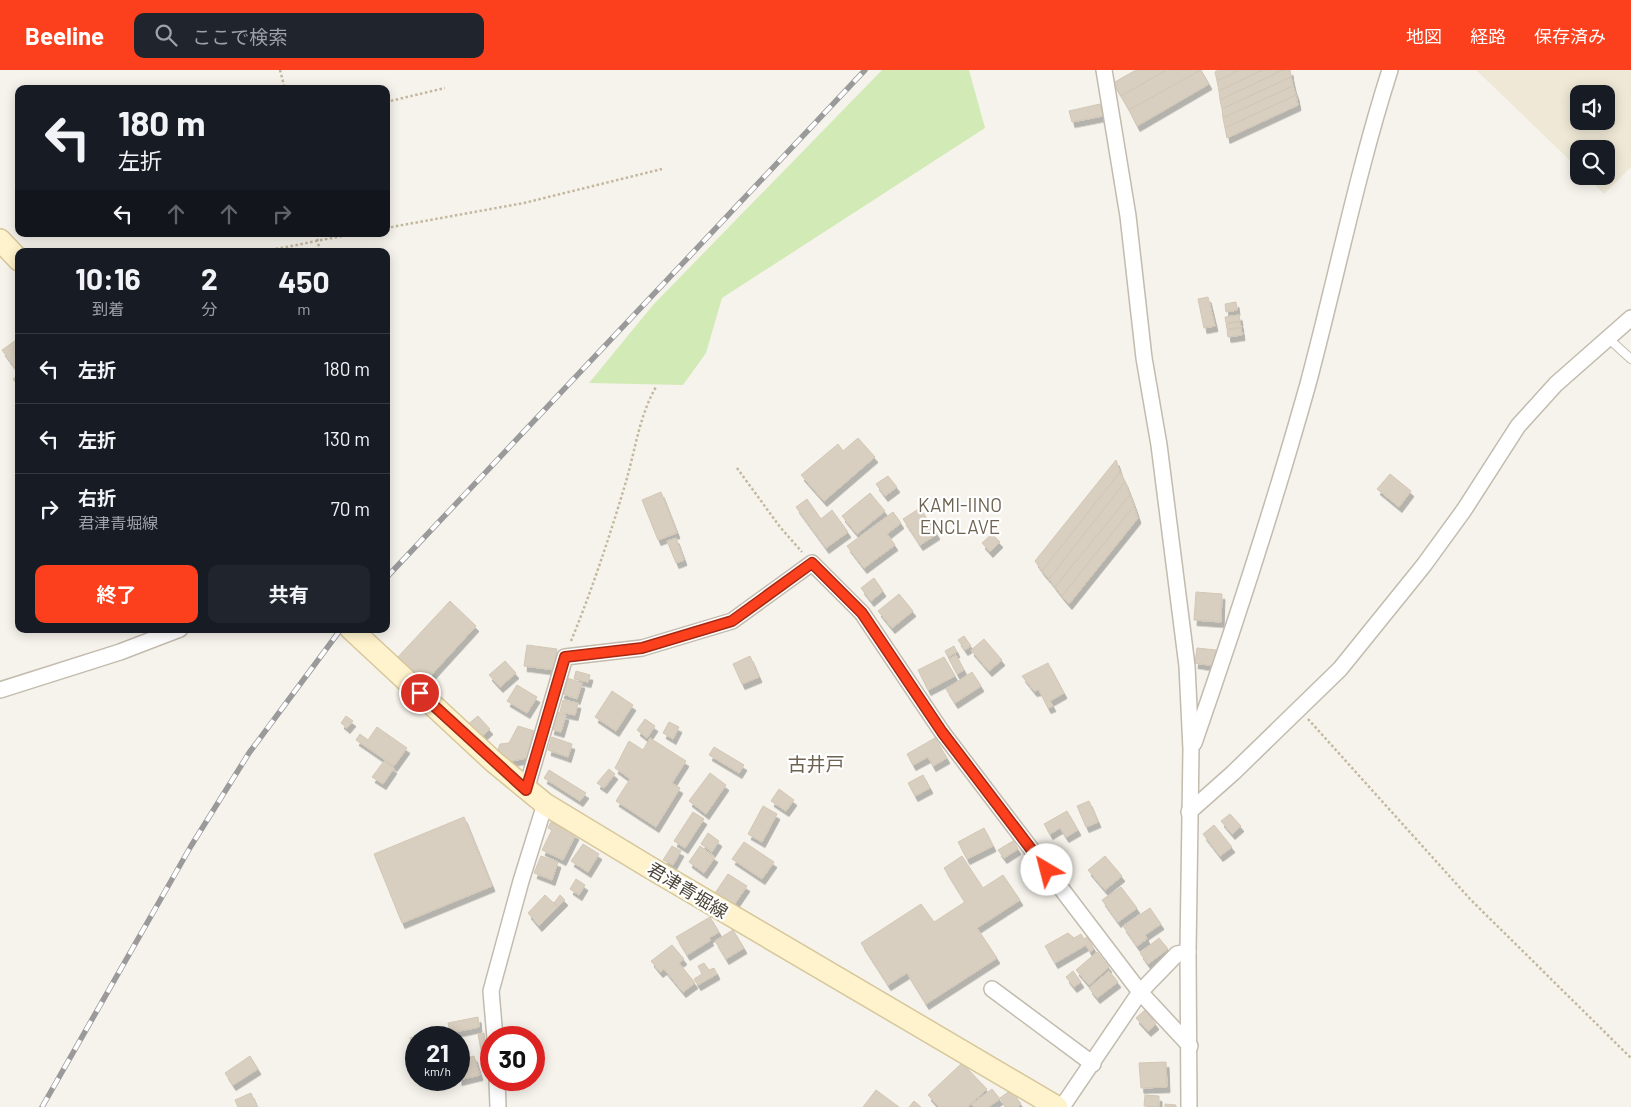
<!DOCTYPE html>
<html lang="ja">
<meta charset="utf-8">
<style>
:root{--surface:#171b24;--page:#20242c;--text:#f1f3f6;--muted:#9ea1a6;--line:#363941;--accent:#fc3f1d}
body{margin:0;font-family:Barlow,"Noto Sans JP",sans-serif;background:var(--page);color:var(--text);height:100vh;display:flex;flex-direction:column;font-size:19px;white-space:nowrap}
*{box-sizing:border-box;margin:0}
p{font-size:16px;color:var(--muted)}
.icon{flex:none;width:28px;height:28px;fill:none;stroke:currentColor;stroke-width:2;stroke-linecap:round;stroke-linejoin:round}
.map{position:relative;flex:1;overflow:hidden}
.side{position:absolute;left:15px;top:178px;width:375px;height:385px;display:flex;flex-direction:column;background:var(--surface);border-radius:10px;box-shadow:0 2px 12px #0003}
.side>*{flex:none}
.banner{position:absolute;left:15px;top:15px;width:375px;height:152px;border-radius:10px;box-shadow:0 2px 12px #0003;background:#171b24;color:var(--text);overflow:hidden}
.fabs{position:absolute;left:1570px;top:15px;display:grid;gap:10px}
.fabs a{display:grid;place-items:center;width:45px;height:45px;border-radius:10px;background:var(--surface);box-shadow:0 2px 12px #0003;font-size:25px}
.speed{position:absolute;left:405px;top:956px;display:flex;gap:10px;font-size:25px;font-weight:700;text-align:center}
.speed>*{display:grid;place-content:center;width:65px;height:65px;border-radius:50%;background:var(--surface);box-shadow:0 2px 12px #0003;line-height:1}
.speed small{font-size:12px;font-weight:400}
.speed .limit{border:8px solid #d22;background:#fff;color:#111}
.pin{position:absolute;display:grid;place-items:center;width:42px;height:42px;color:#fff;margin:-21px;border:2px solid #fff;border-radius:50%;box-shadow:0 1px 5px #0007}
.me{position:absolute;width:55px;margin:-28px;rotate:323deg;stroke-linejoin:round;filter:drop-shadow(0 0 4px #0008)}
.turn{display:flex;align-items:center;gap:18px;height:105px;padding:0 20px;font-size:22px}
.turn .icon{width:65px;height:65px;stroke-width:2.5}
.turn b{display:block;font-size:35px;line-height:42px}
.lanes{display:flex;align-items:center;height:48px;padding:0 20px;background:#0003;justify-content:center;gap:25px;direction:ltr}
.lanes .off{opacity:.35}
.eta{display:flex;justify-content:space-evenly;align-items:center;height:85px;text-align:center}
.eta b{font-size:30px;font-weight:700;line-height:35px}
.button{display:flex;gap:10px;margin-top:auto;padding:10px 20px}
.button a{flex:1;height:58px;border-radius:10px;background:var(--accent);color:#fff;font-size:20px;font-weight:700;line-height:58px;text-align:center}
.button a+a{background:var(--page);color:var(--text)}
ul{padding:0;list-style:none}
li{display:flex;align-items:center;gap:15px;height:70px;padding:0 20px;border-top:1px solid var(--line)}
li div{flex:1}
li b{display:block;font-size:19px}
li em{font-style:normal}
header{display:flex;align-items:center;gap:30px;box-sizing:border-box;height:70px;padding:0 25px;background:var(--accent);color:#fff}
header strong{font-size:24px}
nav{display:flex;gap:28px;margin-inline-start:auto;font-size:18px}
.search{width:350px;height:45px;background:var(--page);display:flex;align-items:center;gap:12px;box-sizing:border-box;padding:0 18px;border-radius:10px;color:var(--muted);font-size:19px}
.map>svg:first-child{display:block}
.education{fill:#efe8d6;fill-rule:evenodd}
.green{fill:#d2eab5}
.building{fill:#d8cfc1;stroke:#d3c7b4;filter:url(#shadow)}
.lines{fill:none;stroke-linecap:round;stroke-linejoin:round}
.service-casing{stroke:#c2bbae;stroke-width:10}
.minor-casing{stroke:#c2bbae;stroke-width:18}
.secondary-casing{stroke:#d6c79b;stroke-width:24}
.path{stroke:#c4b79f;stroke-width:2.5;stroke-dasharray:2.5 2.5;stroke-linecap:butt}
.service{stroke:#fff;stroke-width:8}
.minor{stroke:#fff;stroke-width:15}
.secondary{stroke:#fff3cd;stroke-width:21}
.rail-casing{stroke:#9a9a9a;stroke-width:5.5}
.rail{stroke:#fff;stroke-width:4;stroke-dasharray:11;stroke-linecap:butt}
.route-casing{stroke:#a42913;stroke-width:12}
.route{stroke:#fc3f1d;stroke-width:9}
.labels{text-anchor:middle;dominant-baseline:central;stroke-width:4.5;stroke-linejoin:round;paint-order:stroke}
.street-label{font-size:18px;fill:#4b4439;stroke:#fff}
.neighbourhood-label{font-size:19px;fill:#6e6250;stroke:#fff}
</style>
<header>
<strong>Beeline</strong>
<div class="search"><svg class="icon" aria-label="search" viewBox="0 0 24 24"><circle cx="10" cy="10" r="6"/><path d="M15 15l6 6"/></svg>ここで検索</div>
<nav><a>地図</a><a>経路</a><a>保存済み</a></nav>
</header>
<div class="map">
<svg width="1631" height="1037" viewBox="0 0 1631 1037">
<defs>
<filter id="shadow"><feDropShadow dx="3" dy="5.5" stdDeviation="0" flood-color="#0004"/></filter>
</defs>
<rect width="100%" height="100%" fill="#f6f3ec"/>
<path class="education" d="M1476 0H1631V97L1604 124 1586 106H1606V79H1579V99ZM1579 24H1606V51H1579Z"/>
<path class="green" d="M882 0H969L985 58 722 228 706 283 683 315 589 313 653 235Z"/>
<g class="building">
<path d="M1136 0H1167L1121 26 1113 13Z"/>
<path d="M1167 0H1201L1129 40 1121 26Z"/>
<path d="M1201 0 1209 14 1137 56 1129 40Z"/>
<path d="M1218 0H1240L1217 11 1215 2Z"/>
<path d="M1240 0H1263L1219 21 1217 11Z"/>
<path d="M1263 0H1283L1220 30 1219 21Z"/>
<path d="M1283 0H1290L1291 7 1222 39 1220 30Z"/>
<path d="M1291 7 1293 16 1223 48 1222 39Z"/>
<path d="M1293 16 1296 25 1225 58 1223 48Z"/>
<path d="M1296 25 1298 35 1227 68 1225 58Z"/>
<path d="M1100 34 1103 46 1072 52 1069 41Z"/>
<path d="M1208 227 1215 256 1204 258 1198 229Z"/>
<path d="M1236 232 1237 240 1226 242 1225 234Z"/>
<path d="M1239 245 1240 251 1226 253 1225 247Z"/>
<path d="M1240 252 1241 257 1227 259 1226 254Z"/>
<path d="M1241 258 1242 265 1228 267 1227 260Z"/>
<path d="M19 268V301L18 302 2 280Z"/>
<path d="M19 305V317L13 309Z"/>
<path d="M858 368 875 387 824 431 801 405 838 374 843 381Z"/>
<path d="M1116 390 1120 402 1042 501 1035 491Z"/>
<path d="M1120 402 1125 412 1049 509 1042 501Z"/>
<path d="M1390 404 1411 421 1399 437 1377 419Z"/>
<path d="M888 406 897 417 885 426 876 414Z"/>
<path d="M1125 412 1130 425 1055 517 1049 509Z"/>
<path d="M661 422 677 463 658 470 642 430Z"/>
<path d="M870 423 885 441 857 464 842 446Z"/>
<path d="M1130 425 1134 436 1062 526 1055 517Z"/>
<path d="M807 429 821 449 832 440 848 462 826 478 796 437Z"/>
<path d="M1134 436 1138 448 1069 534 1062 526Z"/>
<path d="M920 438 937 464 920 475 903 449Z"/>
<path d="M893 442 901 453 887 464 895 475 864 498 847 476Z"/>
<path d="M992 464 1000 472 990 482 982 473Z"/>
<path d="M676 468 684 490 676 493 667 471Z"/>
<path d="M874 508 883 521 871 531 861 518Z"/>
<path d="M1196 522 1222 524 1221 552 1194 550Z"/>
<path d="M899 524 913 541 892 558 878 541Z"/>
<path d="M450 531 476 556 424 613 397 588Z"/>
<path d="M964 566 971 576 965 580 958 570Z"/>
<path d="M984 569 1002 590 989 601 971 580Z"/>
<path d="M527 575 557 579 555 600 524 596Z"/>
<path d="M954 576 957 582 948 587 945 581Z"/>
<path d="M1197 578 1216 580 1214 596 1195 593Z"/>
<path d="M956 585 964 600 957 604 949 589Z"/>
<path d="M750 586 759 607 742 614 733 594Z"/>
<path d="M944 587 955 606 928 620 918 600Z"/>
<path d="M505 591 516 603 500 617 489 605Z"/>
<path d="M1048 593 1064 623 1050 631 1053 636 1048 638 1039 620 1034 621 1022 606Z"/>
<path d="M576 601 590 605 588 612 574 609Z"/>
<path d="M972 602 981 616 955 633 946 619Z"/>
<path d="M567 608 582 613 577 629 561 623Z"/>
<path d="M517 615 537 627 527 643 507 631Z"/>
<path d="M612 621 633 635 616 661 595 647Z"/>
<path d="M563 630 578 633 575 645 560 642Z"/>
<path d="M557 642 566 645 561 662 551 659Z"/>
<path d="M346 646 353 651 347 658 341 653Z"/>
<path d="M478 646 490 659 479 669 467 655Z"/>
<path d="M645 649 655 656 647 668 637 660Z"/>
<path d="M669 652 679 657 673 669 663 663Z"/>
<path d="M518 656 534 661 527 688 506 692 496 686 500 674 509 673Z"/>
<path d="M377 657 407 678 394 696 356 670 360 664 368 670Z"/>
<path d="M552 667 572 674 568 687 548 680Z"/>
<path d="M650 668 686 691 672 713 680 718 656 757 616 731 630 709 615 698 629 671 643 680Z"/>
<path d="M935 668 947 688 933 696 928 687 913 695 907 684Z"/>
<path d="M714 677 744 695 739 703 709 685Z"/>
<path d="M384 691 394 698 383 714 372 707Z"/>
<path d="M609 699 615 704 604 718 597 713Z"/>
<path d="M549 700 586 723 580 731 544 708Z"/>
<path d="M710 703 726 715 706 744 689 731Z"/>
<path d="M923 705 930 718 915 726 908 713Z"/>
<path d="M779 719 794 730 786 741 771 731Z"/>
<path d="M1089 731 1098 752 1086 757 1077 736Z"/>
<path d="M763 736 777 744 762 772 748 764Z"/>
<path d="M1067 741 1078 760 1066 767 1060 758 1050 764 1044 754Z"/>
<path d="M693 742 704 749 685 778 674 771Z"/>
<path d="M1230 744 1241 756 1232 764 1221 751Z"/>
<path d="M464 747 492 816 402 853 374 784Z"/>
<path d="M551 752 576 764 563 790 542 780 552 760 548 758Z"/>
<path d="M1214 755 1232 777 1220 786 1203 764Z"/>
<path d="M984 758 993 776 967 789 958 772Z"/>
<path d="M708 763 719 771 712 782 701 774Z"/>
<path d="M1013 771 1018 779 1004 788 998 780Z"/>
<path d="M744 772 774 792 762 809 732 789Z"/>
<path d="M583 774 599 784 588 802 571 791Z"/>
<path d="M672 776 681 781 673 795 663 790Z"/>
<path d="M700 776 715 787 704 803 689 792Z"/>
<path d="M541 786 558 792 552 810 534 803Z"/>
<path d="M962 786 983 818 1003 805 1020 830 977 858 997 888 926 934 907 903 888 915 861 873 921 834 934 852 965 832 944 798Z"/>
<path d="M1105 786 1122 806 1105 820 1088 800Z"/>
<path d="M728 804 747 816 734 835 715 823Z"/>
<path d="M576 809 585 815 579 825 570 819Z"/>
<path d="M1121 817 1137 838 1118 852 1102 830Z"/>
<path d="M545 825 558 837 539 856 528 843Z"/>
<path d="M560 825 565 830 558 837 554 833Z"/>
<path d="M1150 838 1161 854 1145 865 1147 869 1137 876 1123 856Z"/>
<path d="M710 847 719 862 709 868 711 870 687 885 676 867Z"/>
<path d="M733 860 744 878 726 889 715 871Z"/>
<path d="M1068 863 1074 868 1081 864 1084 869 1087 867 1094 879 1090 882 1086 875 1055 893 1045 876Z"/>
<path d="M1159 868 1168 879 1148 894 1140 883Z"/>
<path d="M672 875 684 889 679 893 695 913 683 922 664 899 660 902 651 891Z"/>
<path d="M1097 882 1109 897 1089 915 1076 900Z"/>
<path d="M704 893 709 900 714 898 717 904 698 915 694 909 702 904 698 896Z"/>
<path d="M1073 901 1081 912 1074 917 1066 907Z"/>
<path d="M1109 901 1118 912 1097 928 1089 918Z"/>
<path d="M1145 940 1156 954 1148 961 1136 948Z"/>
<path d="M478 947 479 957 450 963 448 953Z"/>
<path d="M429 962 431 968H416V981L410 968Z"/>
<path d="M484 963 486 978 481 980 478 964Z"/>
<path d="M250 986 258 999 233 1015 225 1003Z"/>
<path d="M474 986 480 1005 459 1010V990Z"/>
<path d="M1166 992 1167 1017 1141 1018 1139 993Z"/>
<path d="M962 993 987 1019 967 1037H939L928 1025Z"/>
<path d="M992 1019 1000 1029 988 1037H974L972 1034Z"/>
<path d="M876 1020 899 1037H863Z"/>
<path d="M1011 1020 1021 1034 1017 1037H1006L1000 1028Z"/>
<path d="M251 1023 257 1037H238L235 1030Z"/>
<path d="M1145 1025 1159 1026V1037L1144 1036Z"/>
<path d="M914 1031 921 1037H909Z"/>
<path d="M1165 1034 1176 1035V1037H1165Z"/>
</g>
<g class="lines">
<g class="service-casing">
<path id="service" d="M1608 268 1631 289"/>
</g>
<g class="minor-casing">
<g id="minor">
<path d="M1104 0 1128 146 1144 288 1159 375 1187 596 1191 679 1188 882 1189 1037"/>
<path d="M0 620 120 582 180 559"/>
<path d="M1194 673C1235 555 1274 435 1308 314 1336 209 1357 103 1390 0"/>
<path d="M526 720 565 587 642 578 732 551 812 493 862 543 942 662 1140 922 1190 976"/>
<path d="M1189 742 1233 703 1340 599 1424 495 1464 440 1518 356 1556 314 1631 248"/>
<path d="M992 919 1093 994"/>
<path d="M495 968 491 921 521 811 545 734"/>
<path d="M497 1010 498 1037"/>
<path d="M1062 1037 1140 922 1177 884 1188 882"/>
</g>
</g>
<g class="secondary-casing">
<g id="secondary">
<path d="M0 170 19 190"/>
<path d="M351 559 494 692 545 734 649 797 1057 1037"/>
</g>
</g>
<g class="path">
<path d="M280 0 285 19"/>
<path d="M386 32 445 18"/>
<path d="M386 158 524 133 662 99"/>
<path d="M316 164 320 181"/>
<path d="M266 181 352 164"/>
<path d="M737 398 780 457 802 482"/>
<path d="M571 571C592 520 609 468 625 415 635 382 639 346 656 317"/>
<path d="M1308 649 1470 829 1631 988"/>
</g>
<use href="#service" class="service"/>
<use href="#minor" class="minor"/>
<use href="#secondary" class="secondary"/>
<g class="rail-casing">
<g id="rail">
<path d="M386 508 865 0"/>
<path d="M42 1037 191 776 249 683 341 559"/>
</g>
</g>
<use href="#rail" class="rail"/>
</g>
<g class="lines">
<g class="route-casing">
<path id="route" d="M420 623 526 720 565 587 642 578 732 551 812 493 862 543 942 662 1047 800"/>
</g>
<use href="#route" class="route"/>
</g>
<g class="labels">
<g class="street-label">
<text transform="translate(688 820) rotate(31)">君津青堀線</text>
</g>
<g class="neighbourhood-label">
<text x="960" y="434">KAMI-IINO<tspan x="960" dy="22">ENCLAVE</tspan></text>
<text x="816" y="693">古井戸</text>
</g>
</g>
</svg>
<div class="fabs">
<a><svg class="icon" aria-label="sound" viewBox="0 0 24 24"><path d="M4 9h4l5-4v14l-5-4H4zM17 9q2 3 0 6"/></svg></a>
<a><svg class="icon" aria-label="search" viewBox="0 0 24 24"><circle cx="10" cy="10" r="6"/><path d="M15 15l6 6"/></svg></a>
</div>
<div class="speed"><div>21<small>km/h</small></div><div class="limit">30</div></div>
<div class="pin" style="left:420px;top:623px;background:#d93025"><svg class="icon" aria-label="arrive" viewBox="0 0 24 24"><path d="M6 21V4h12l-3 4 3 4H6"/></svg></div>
<svg class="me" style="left:1047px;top:800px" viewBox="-20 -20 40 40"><circle r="19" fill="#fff"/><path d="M0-13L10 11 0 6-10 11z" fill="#fc3f1d"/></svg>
<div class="banner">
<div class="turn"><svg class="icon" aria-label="left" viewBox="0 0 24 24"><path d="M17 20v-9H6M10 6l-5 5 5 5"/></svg><div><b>180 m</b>左折</div></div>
<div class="lanes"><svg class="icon" aria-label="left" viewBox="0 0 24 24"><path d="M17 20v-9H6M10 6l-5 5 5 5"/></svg><svg class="icon off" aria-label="ahead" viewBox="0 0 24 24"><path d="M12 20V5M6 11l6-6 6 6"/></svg><svg class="icon off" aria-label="ahead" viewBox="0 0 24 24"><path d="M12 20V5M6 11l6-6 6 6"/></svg><svg class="icon off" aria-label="right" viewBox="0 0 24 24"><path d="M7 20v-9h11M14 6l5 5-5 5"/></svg></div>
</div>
<section class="side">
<div class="eta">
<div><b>10:16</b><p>到着</p></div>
<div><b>2</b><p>分</p></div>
<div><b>450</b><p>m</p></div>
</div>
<ul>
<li><svg class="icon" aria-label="left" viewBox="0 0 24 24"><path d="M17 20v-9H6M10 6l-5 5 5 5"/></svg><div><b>左折</b></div><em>180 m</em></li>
<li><svg class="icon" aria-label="left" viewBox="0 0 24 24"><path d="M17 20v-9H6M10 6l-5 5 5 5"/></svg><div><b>左折</b></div><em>130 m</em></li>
<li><svg class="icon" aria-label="right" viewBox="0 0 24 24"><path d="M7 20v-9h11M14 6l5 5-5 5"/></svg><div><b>右折</b><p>君津青堀線</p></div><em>70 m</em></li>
</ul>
<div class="button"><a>終了</a><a>共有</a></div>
</section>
</div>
